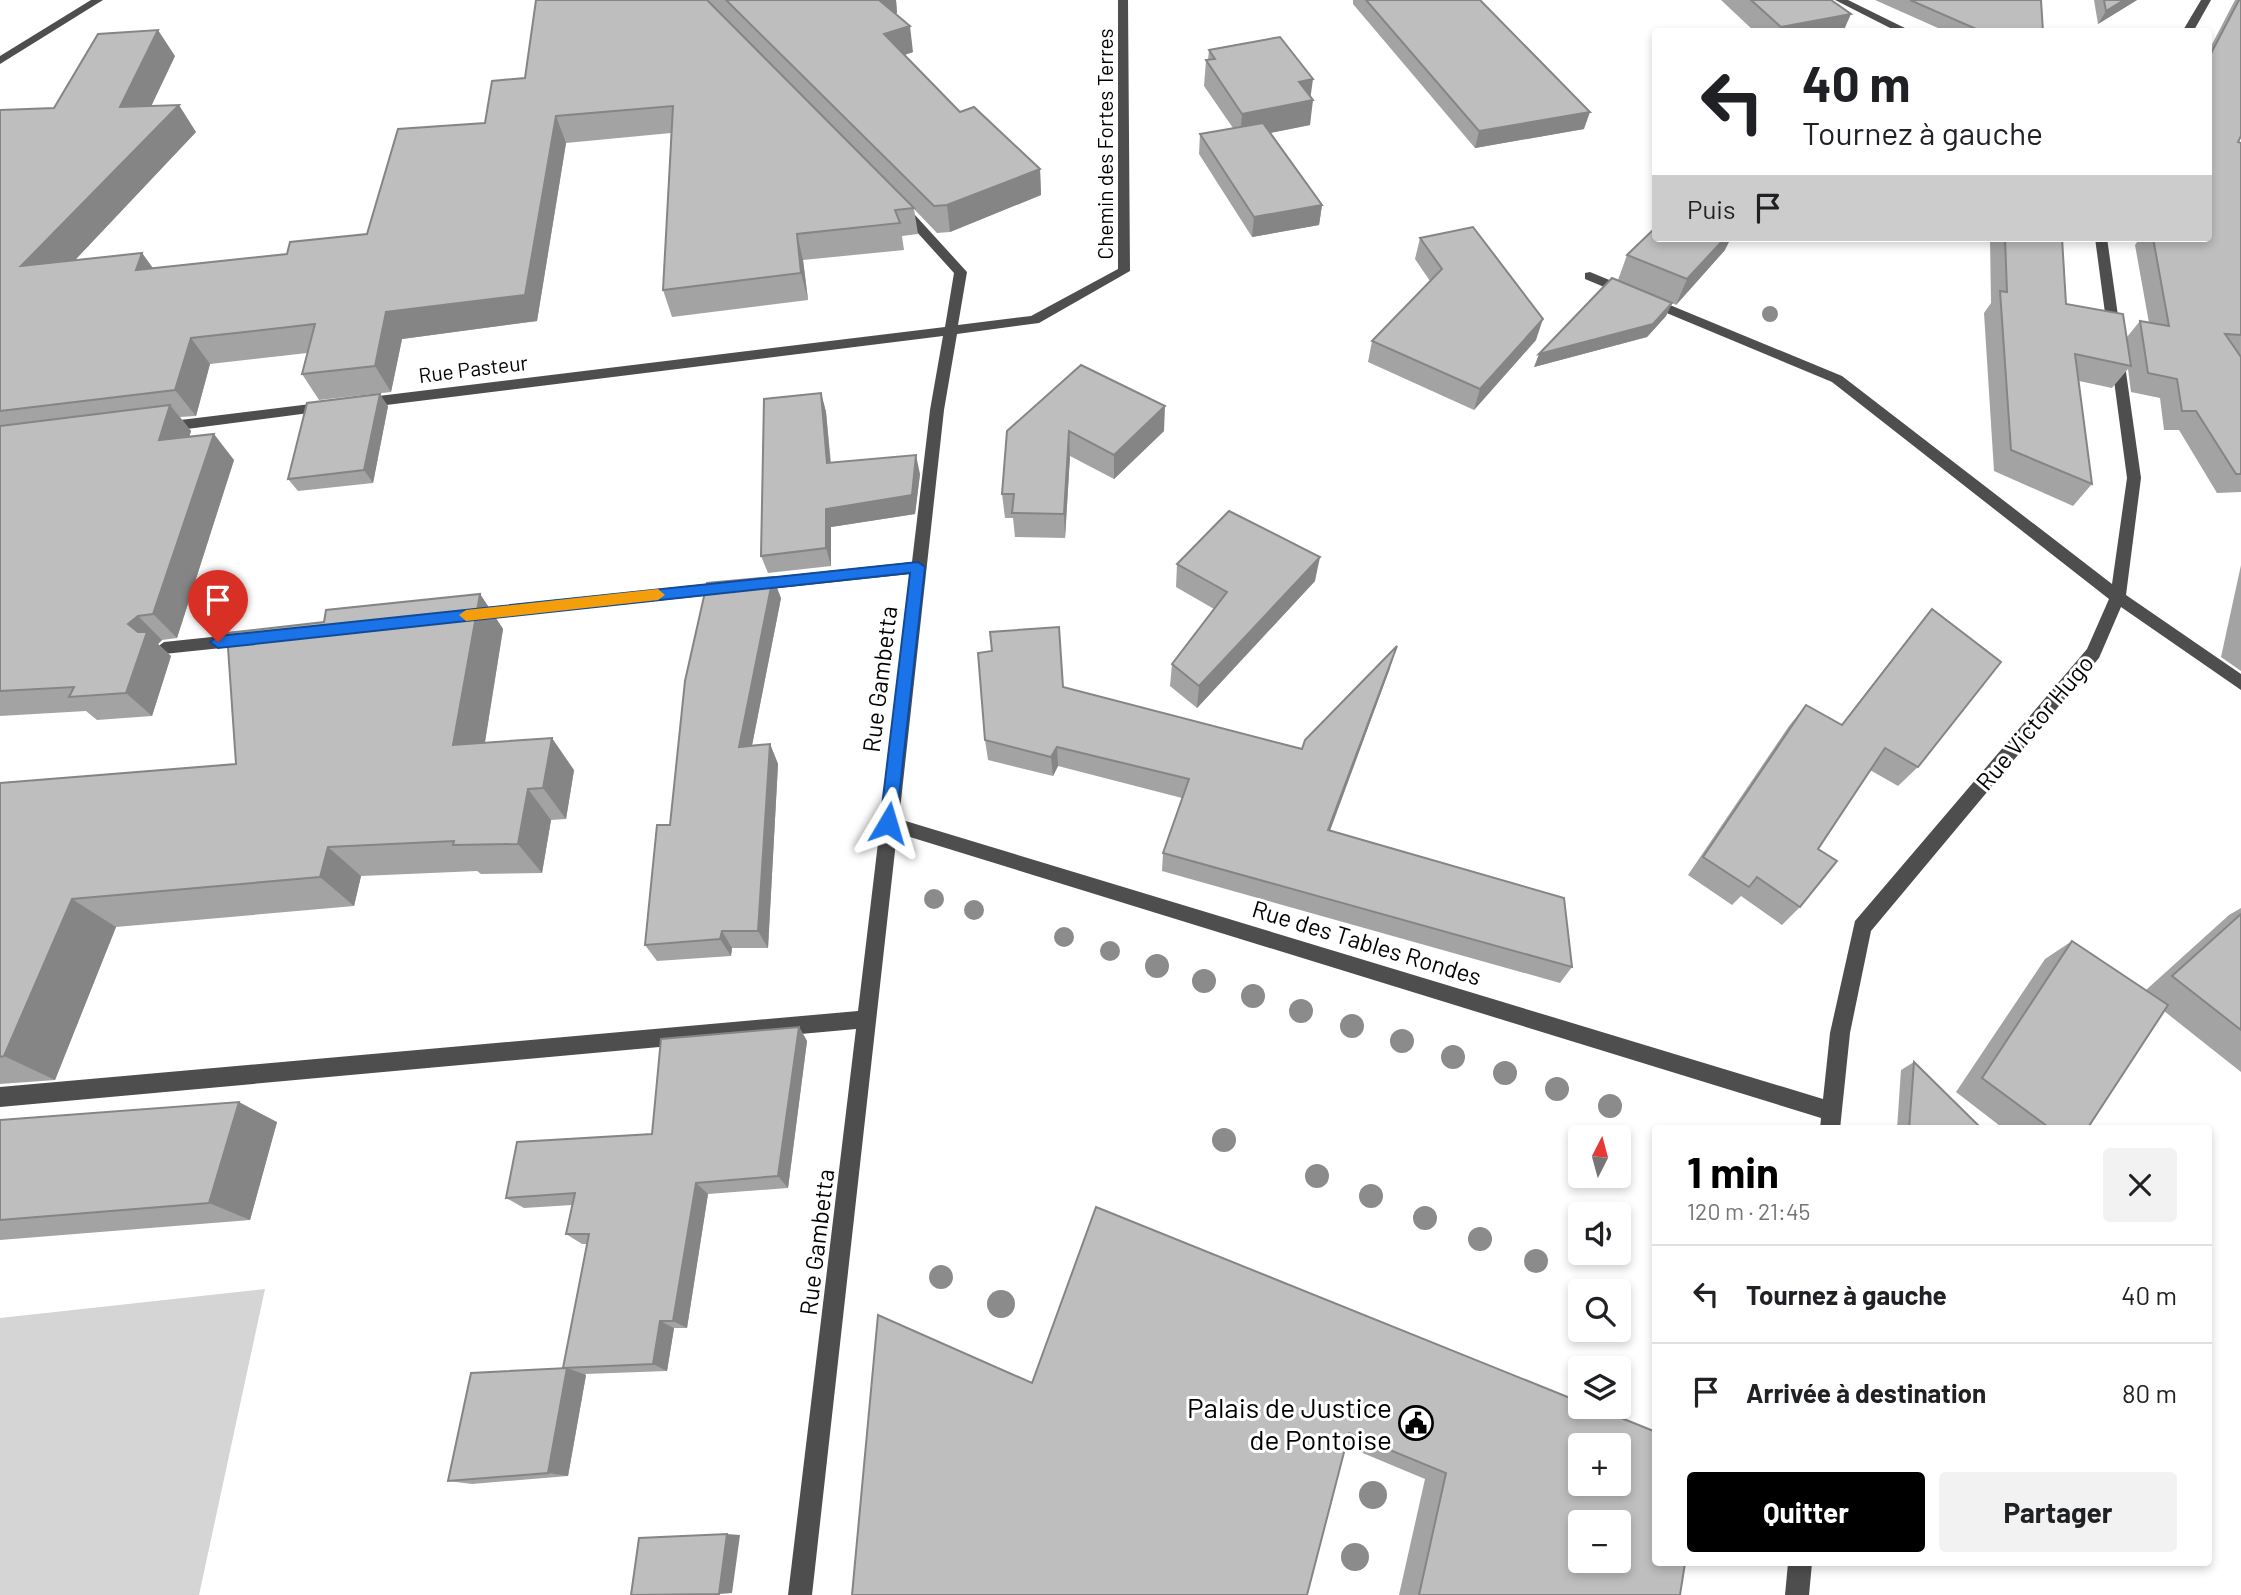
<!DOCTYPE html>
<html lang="fr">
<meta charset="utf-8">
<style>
:root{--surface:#fff;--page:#f2f2f2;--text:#202124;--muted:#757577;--line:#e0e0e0;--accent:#000}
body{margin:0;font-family:Barlow,sans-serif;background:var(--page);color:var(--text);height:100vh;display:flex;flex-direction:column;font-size:26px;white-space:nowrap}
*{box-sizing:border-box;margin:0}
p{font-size:23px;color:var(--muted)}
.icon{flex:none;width:38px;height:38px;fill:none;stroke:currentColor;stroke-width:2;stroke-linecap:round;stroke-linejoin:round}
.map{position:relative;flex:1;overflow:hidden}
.panel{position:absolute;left:1652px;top:1125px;width:560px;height:441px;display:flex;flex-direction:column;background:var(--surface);border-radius:7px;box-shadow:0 4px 10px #0003}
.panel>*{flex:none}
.banner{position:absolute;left:1652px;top:28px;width:560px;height:214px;border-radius:7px;box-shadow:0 4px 10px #0003;background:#fff;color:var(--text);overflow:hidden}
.needle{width:46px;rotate:6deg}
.fabs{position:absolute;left:1568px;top:1125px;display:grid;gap:14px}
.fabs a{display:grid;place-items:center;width:63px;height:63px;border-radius:7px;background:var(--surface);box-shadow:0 4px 10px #0003;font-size:35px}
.pin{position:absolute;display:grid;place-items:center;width:60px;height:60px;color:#fff;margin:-72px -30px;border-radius:50% 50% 50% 0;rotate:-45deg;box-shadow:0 0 7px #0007}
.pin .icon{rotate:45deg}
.me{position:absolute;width:77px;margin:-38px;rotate:7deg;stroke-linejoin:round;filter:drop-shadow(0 0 5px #0008)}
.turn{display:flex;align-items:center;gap:24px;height:147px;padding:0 35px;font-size:32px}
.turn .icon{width:91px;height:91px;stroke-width:2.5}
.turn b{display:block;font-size:49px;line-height:60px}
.then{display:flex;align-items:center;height:66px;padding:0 35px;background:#0003;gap:14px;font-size:26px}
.round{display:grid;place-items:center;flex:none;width:74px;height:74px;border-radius:7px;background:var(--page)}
.head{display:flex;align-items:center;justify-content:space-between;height:119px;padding:0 35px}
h1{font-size:42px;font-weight:700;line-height:52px;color:var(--accent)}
.action{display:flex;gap:14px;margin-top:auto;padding:14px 35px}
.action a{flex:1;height:80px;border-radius:7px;background:var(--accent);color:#fff;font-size:28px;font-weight:700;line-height:80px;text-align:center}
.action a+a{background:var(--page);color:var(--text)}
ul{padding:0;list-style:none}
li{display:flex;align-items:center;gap:21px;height:98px;padding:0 35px;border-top:2px solid var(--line)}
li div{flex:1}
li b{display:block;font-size:26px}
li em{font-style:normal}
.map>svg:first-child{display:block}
.green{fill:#d5d5d5}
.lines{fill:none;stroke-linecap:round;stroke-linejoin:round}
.minor{fill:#4e4e4e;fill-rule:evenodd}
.tree{fill:#8b8b8b}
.wall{fill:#a3a3a3}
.shaded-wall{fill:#858585}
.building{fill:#bebebe;stroke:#858585;stroke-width:2;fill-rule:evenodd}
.route{fill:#1a73e8;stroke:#114b97;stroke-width:2}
.slow{fill:#f59e0b}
.labels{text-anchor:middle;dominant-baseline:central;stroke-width:6;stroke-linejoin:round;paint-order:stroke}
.far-street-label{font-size:21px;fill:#000;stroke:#fff}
.street-label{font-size:24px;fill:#000;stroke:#fff}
.near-poi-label{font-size:28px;fill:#000;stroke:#fff;text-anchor:end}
</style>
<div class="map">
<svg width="2241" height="1595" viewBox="0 0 2241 1595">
<rect width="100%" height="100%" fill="#fff"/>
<path class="green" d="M265 1289 199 1595H0V1318Z"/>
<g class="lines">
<g class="minor">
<path d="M91 0H103L0 64V56Z"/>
<path d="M1118 0H1128L1130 271 1039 323 957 334 944 410 899 819 1823 1099 1830 1033 1855 921 2087 649 2109 599 1832 382 1585 279V273L1590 272 1842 376 2112 584 2127 478 2095 238H2107L2141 478 2126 595 2241 674V690L2121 607 2099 658 1871 931 1850 1033 1840 1129H1820L1821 1118 897 833 812 1595H788L856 1029 0 1107V1087L858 1011 910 574 469 621 461 615 469 609 912 562 930 410 943 336 362 408 355 403 362 398 945 327 954 273 897 210V204H905L967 272 958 325 1031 316 1118 269Z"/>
<path d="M1835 0H1848L1913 32H1898Z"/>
<path d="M2201 0H2211L2193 32H2182Z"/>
<path d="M327 402 332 404V410L164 432 157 427 164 422Z"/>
<path d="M250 633 258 639 250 645 164 654 156 648 164 642Z"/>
<path d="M1788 1563H1812L1809 1595H1785Z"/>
</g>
</g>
<g class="tree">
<circle cx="1770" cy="314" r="8"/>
<circle cx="934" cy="899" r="10"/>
<circle cx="974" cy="910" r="10"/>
<circle cx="1064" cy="937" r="10"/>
<circle cx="1110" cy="951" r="10"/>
<circle cx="1157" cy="966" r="12"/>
<circle cx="1204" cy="981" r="12"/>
<circle cx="1253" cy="996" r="12"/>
<circle cx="1301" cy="1011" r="12"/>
<circle cx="1352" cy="1026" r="12"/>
<circle cx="1402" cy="1041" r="12"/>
<circle cx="1453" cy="1057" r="12"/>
<circle cx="1505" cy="1073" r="12"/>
<circle cx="1557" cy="1089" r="12"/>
<circle cx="1610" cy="1106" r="12"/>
<circle cx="1224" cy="1140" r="12"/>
<circle cx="1317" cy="1176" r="12"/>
<circle cx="1371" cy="1196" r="12"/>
<circle cx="1425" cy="1218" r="12"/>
<circle cx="1480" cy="1239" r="12"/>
<circle cx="1536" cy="1261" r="12"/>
<circle cx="941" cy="1277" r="12"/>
<circle cx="1001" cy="1304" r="14"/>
<circle cx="1373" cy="1495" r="14"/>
<circle cx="1355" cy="1557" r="14"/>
</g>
<g class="wall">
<path d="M536 0H896L897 13 895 14 913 52 905 55 960 112 1040 169 1041 195 950 232 937 233 914 209 918 234 902 236 904 250 803 260 808 300 672 317 663 290 671 133 566 143 537 321 402 339 391 392 319 400 302 374 307 353 210 364 196 416 180 417 191 431 189 437 234 460 177 638 162 640 158 644 171 656 152 716 97 720 86 711 0 716V110L54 108 175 56 151 106 196 132 74 261 142 253 153 268 287 254 367 234 485 123 525 78Z"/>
<path d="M1353 0H1480L1584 129 1475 148 1353 4Z"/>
<path d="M1721 0H1831L1843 32H1755Z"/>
<path d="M1875 0H2041L2043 32H1947Z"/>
<path d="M2094 0H2137L2098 24Z"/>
<path d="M2235 0H2241L2238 142 2241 143V492L2217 493 2179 430H2164L2160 398 2131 392 2128 369 2112 388 2079 381 2092 484 2073 506 1994 471 1984 313 1991 303 1990 238H2062L2066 304 2127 337 2140 321 2149 323 2135 245 2138 241V238H2208V52Z"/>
<path d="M1209 50 1311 97 1310 125 1270 133 1322 205 1319 225 1252 237 1199 154 1200 134 1233 128 1204 86 1206 60H1208Z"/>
<path d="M1420 238 1536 340 1474 410 1368 362 1372 341 1430 281 1415 259Z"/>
<path d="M1725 250 1676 305 1672 303 1666 316 1647 337 1534 367 1618 280 1627 255Z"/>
<path d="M821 393 826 412 831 463 920 474 915 514 831 527V566L768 573 761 556Z"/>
<path d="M388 406 373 483 298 491 288 479Z"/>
<path d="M1007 431H1164L1114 479 1070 456 1065 538 1015 537 1013 518H1005L1002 494Z"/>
<path d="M1177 564 1315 581 1197 708 1170 686 1172 664 1214 609 1176 587Z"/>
<path d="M2241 565V671L2221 657Z"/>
<path d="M480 594 503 629 485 743 574 770 566 819 551 820 542 873 481 874 477 871 361 876 354 906 116 927 55 1080 0 1084V783L236 764 324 622Z"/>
<path d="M781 598 752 745 770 744 778 764 768 948H732L731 956 657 961 645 945 670 825Z"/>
<path d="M1932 609 1918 767 1898 786 1870 770 1818 849 1800 907 1782 925 1741 896 1732 905 1688 875 1789 726 1806 705 1841 725 1914 631Z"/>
<path d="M1390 668 1330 831 1572 967 1560 983 1162 871 1163 853 1182 798 1058 766 1053 776 988 760 985 740 1302 749Z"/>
<path d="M2241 908V1072L2164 1011 2087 1129H2004L1956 1092 2045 959 2072 941 2146 990 2229 915Z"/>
<path d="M799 1027 807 1041 788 1188 708 1194 687 1328H674L667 1371 585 1374 586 1375 568 1476 472 1484 448 1481 563 1368 587 1244H582L566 1234 572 1205 524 1208 506 1198 652 1134Z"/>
<path d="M1914 1062 1982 1129H1897L1901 1070Z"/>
<path d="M0 1120 277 1122 250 1220 0 1240Z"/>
<path d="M1096 1207 1680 1595H1399L1425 1479 1346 1446 1032 1383Z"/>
</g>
<g class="shaded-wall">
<path d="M873 0H896L897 13 876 20Z"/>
<path d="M2124 0H2137L2098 24 2106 11Z"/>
<path d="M1851 14 1843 32H1779L1781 27Z"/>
<path d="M910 26 913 52 888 60 884 34Z"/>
<path d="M158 30 175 56 138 134 120 107Z"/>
<path d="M1313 79 1310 101 1313 100 1310 125 1240 139 1242 114 1299 82Z"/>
<path d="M179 105 196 132 44 293 21 266Z"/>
<path d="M1590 112 1584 129 1475 148 1479 131Z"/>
<path d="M556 116 566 143 537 321 402 339 391 392 375 366 386 312Z"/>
<path d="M1040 169 1041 195 950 232 947 205Z"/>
<path d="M1322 205 1319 225 1252 237 1254 217Z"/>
<path d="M797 234 803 260 808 300 801 273Z"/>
<path d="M1725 238H1731L1725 250 1676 305 1687 279Z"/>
<path d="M142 253 161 280 136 270Z"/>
<path d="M1672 303 1666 316 1647 337 1534 367 1539 354Z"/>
<path d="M1543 319 1536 340 1474 410 1480 389Z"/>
<path d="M191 338 210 364 196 416 175 390Z"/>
<path d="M821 393 826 412 832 482 827 463Z"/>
<path d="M380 394 388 406 373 483 364 470Z"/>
<path d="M170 405 191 431 181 466 159 440Z"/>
<path d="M1165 406 1164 431 1114 479V455Z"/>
<path d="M1069 431 1070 456 1065 538 1064 514Z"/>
<path d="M214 434 234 460 177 638 153 614Z"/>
<path d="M916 455 920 474 915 514 831 527V566L826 548V509Z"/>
<path d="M1320 557 1315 581 1197 708 1199 686Z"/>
<path d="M773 577 781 598 748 766 739 747Z"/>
<path d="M480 594 503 629 479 778 453 745Z"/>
<path d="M138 616 162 640 158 644 171 656 152 716 126 693 128 624Z"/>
<path d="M1397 646 1390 668 1323 849 1328 830Z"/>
<path d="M552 738 574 770 566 819 543 788Z"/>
<path d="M770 744 778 764 768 948 758 931Z"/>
<path d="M1057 747 1058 766 1053 776 1051 757Z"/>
<path d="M528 789 551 820 542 873 518 844Z"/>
<path d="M328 847 361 876 354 906 320 877Z"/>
<path d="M72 899 116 927 55 1080 4 1056Z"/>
<path d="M722 931 732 948 731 956 720 939Z"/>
<path d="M799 1027 807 1041 788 1188 778 1176Z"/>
<path d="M239 1102 277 1122 250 1220 209 1203Z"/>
<path d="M696 1183 708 1194 687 1328 673 1321Z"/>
<path d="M660 1321 674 1328 667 1371 653 1364Z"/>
<path d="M567 1368 586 1375 568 1476 548 1473Z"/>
<path d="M727 1534 740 1535 732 1593 719 1594Z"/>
</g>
<g class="building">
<path d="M536 0H707L914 208 895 210 900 223 797 234 801 273 663 290 673 106 556 116 525 295 386 312 375 366 302 374 315 324 191 338 175 390 0 411V110L54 108 98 34 158 30 120 107 179 105 21 266 142 253 136 270 287 254 290 242 367 234 398 129 485 123 492 81 525 78Z"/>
<path d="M726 0H879L910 26 884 34 960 112 974 107 1040 169 947 205 934 206Z"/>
<path d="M1366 0H1480L1590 112 1479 131Z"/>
<path d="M1751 0H1831L1851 14 1781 27Z"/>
<path d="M1910 0H2041L2043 32H1983Z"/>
<path d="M2104 0H2124L2106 11Z"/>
<path d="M2239 0H2241V136L2238 142 2241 143V335L2225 334 2241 357V474H2236L2196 411H2182L2177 379 2148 373 2140 321 2169 326 2153 238H2208V59Z"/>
<path d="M1280 37 1313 79 1299 82 1313 100 1242 114 1206 60 1215 59 1209 50Z"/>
<path d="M1263 123 1322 205 1254 217 1200 134Z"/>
<path d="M1473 227 1543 319 1480 389 1372 341 1442 269 1420 238Z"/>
<path d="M1656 227V238H1725L1687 279 1627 255Z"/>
<path d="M2005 238H2062L2066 304 2123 314 2131 366 2075 354 2092 484 2011 450 2000 291 2007 292Z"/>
<path d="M1612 278 1672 303 1653 324 1539 354Z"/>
<path d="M1081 365 1165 406 1114 455 1069 431 1064 514 1012 513 1014 494H1002L1007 431Z"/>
<path d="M821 393 827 463 916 455 912 495 826 509V548L761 556 764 399Z"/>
<path d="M380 394 364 470 288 479 307 403Z"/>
<path d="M170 405 159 440 214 434 153 614 138 616 128 624 138 632H147L126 693 69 697 74 687 0 691V426Z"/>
<path d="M1229 511 1320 557 1199 686 1172 664 1227 592 1177 564Z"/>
<path d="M773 577 739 747 770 744 758 931H722L720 939 645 945 657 825H670L685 681 707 583Z"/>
<path d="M480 594 453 745 552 738 543 788 528 789 518 844 453 845 454 841 328 847 320 877 72 899 4 1056 0 1057V783L236 764 227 633 324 622 326 610Z"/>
<path d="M1932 609 2001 662 1918 767 1885 748 1818 849 1837 861 1800 907 1757 877 1749 887 1703 857 1806 705 1842 725Z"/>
<path d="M1059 627 1063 687 1302 749 1305 740 1397 646 1328 830 1564 898 1572 967 1163 853 1189 779 1057 747 1051 757 985 740 978 653 992 651 990 632Z"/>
<path d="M2241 914V1030L2172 976Z"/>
<path d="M2072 941 2168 1005 2087 1129H2051L1982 1078Z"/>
<path d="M799 1027 778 1176 696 1183 673 1321H660L653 1364 563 1368 589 1234H566L575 1193 506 1198 517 1142 652 1134 661 1039Z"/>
<path d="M1914 1062 1982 1129H1909Z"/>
<path d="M239 1102 209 1203 0 1220V1120Z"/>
<path d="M1096 1207 1580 1402V1407H1594L1656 1432V1563H1685L1680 1595H1419L1446 1473 1349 1433 1307 1595H852L878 1315 1032 1383ZM1580 1446H1619V1484H1580ZM1580 1522H1619V1561H1580Z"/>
<path d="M567 1368 548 1473 448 1481 471 1373Z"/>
<path d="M727 1534 719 1594 631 1595 639 1538Z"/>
</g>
<path class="route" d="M918 562 925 567 896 823 888 830 880 823 910 573 218 648 210 642 218 636Z"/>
<path class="slow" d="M658 589 665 595 658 600 466 621 459 615 466 610Z"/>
<defs>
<g id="civic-ring" transform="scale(1.75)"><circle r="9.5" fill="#fff" stroke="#000" stroke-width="1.5"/><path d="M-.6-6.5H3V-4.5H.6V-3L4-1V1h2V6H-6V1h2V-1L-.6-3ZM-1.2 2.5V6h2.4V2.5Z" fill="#000"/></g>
</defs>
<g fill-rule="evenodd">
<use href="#civic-ring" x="1416" y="1423"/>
</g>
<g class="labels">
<g class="far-street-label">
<text transform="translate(1104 144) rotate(-90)">Chemin des Fortes Terres</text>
<text transform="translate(473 368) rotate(-7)">Rue Pasteur</text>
</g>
<g class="street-label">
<text transform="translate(879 679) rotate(-83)">Rue Gambetta</text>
<text transform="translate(2034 722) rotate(-50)">Rue Victor Hugo</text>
<text transform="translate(1367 942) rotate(17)">Rue des Tables Rondes</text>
<text transform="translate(816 1242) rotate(-83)">Rue Gambetta</text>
</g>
<g class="near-poi-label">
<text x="1392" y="1407">Palais de Justice<tspan x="1392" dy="32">de Pontoise</tspan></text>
</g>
</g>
</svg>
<div class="fabs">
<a><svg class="needle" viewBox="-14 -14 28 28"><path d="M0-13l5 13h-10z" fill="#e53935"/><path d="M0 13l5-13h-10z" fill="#757577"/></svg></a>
<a><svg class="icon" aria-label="sound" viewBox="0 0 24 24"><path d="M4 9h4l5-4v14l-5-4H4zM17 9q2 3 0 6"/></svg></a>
<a><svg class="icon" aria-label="search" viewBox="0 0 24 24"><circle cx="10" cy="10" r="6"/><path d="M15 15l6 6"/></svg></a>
<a><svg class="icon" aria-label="layers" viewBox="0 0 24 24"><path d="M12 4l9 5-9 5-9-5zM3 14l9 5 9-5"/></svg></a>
<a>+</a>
<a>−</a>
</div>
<div class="pin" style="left:218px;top:642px;background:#d93025"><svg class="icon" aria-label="arrive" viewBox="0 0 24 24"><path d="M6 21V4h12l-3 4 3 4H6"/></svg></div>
<svg class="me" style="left:888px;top:823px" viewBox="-20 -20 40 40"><path d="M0-17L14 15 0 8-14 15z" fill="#1a73e8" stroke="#fff" stroke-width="4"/></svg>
<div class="banner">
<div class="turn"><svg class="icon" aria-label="left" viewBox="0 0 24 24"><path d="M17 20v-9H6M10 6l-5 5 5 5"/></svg><div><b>40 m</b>Tournez à gauche</div></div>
<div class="then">Puis<svg class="icon" aria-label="arrive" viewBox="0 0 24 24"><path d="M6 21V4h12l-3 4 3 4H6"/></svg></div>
</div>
<section class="panel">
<div class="head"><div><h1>1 min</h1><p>120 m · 21:45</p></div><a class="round"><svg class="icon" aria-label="close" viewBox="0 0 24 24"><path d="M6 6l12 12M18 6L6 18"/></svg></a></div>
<ul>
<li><svg class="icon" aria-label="left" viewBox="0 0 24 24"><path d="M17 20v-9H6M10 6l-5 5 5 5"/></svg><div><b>Tournez à gauche</b></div><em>40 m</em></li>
<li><svg class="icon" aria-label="arrive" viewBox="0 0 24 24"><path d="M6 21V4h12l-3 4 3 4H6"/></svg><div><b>Arrivée à destination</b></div><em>80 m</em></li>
</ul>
<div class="action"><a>Quitter</a><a>Partager</a></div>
</section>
</div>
